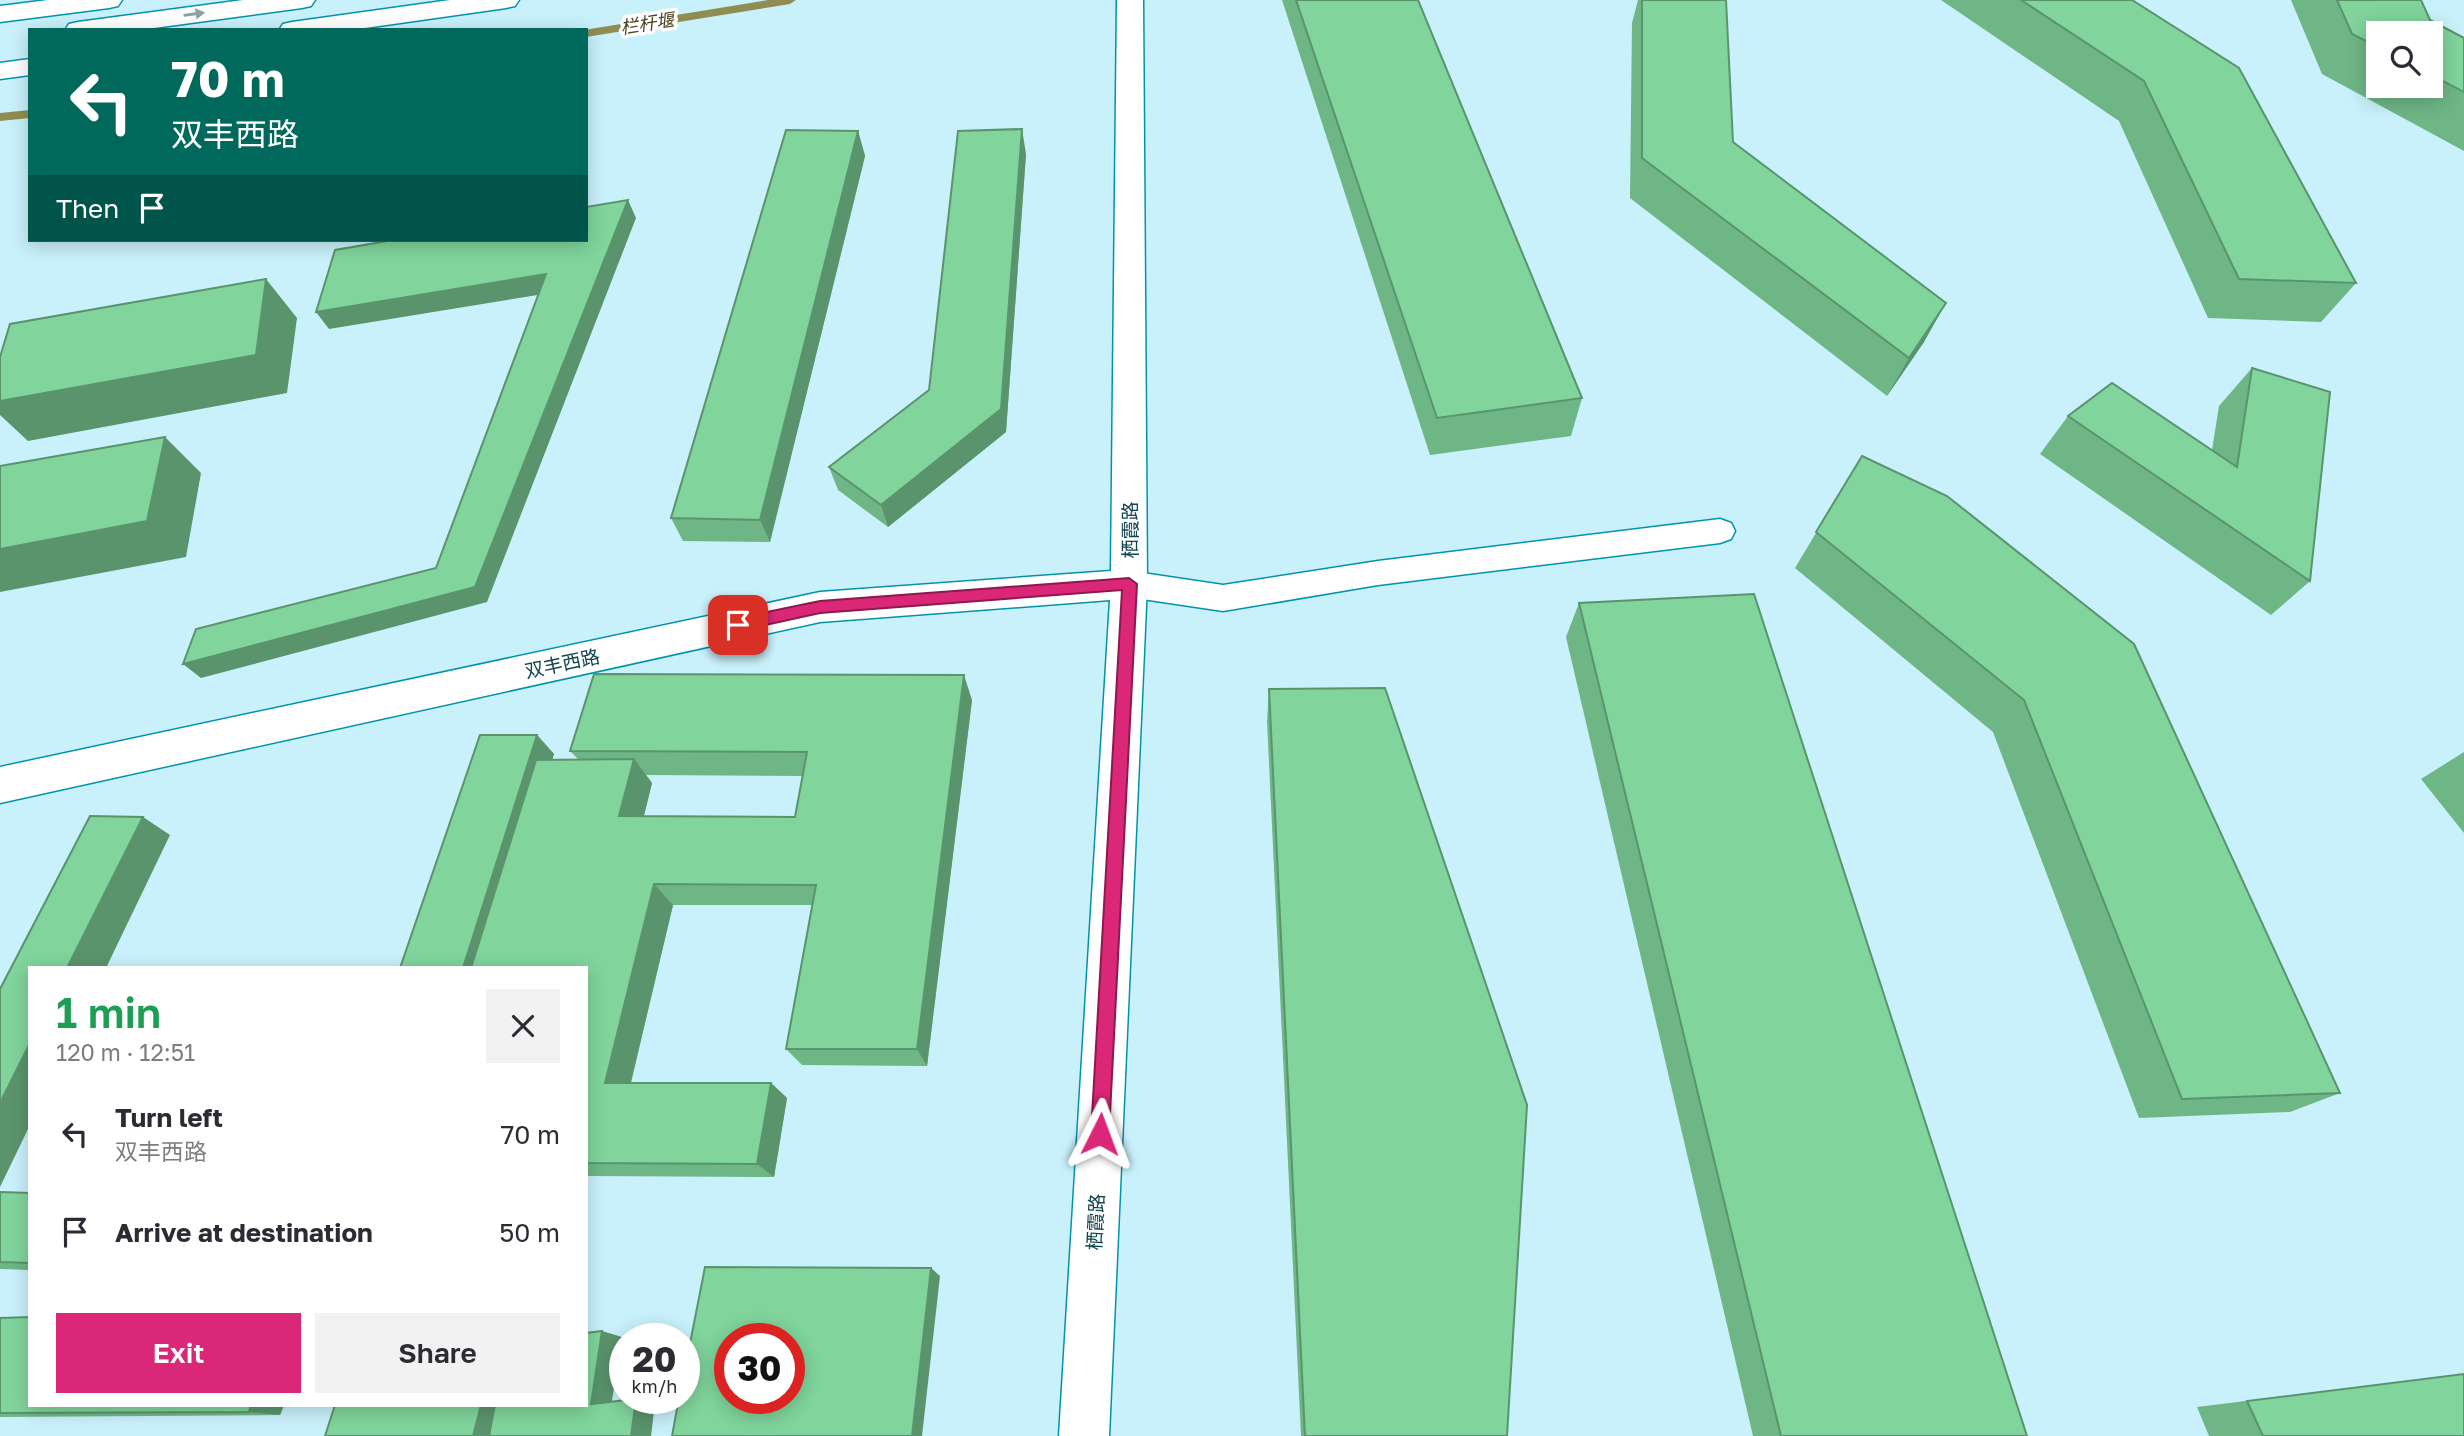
<!DOCTYPE html>
<meta charset="utf-8">
<style>
:root{--surface:#fff;--page:#f2f2f3;--text:#2b2b33;--muted:#7c7c81;--accent:#db2777}
body{margin:0;font-family:"Golos Text","Noto Sans SC",sans-serif;background:var(--page);color:var(--text);height:100vh;display:flex;flex-direction:column;font-size:26px;white-space:nowrap}
*{box-sizing:border-box;margin:0}
p{font-size:23px;color:var(--muted)}
.icon{flex:none;width:38px;height:38px;fill:none;stroke:currentColor;stroke-width:2;stroke-linecap:round;stroke-linejoin:round}
.map{position:relative;flex:1;overflow:hidden}
.panel{position:absolute;left:28px;top:966px;width:560px;height:441px;display:flex;flex-direction:column;background:var(--surface);border-radius:0px;box-shadow:0 4px 18px #0003}
.panel>*{flex:none}
.top-card{position:absolute;left:28px;top:28px;width:560px;height:214px;border-radius:0px;box-shadow:0 4px 18px #0003;background:#00695c;color:#fff;overflow:hidden}
.tools{position:absolute;left:2366px;top:21px;display:grid;gap:14px}
.tools a{display:grid;place-items:center;width:77px;height:77px;border-radius:0px;background:var(--surface);box-shadow:0 4px 18px #0003;font-size:35px}
.speed{position:absolute;left:609px;top:1323px;display:flex;gap:14px;font-size:35px;font-weight:700;text-align:center}
.speed>*{display:grid;place-content:center;width:91px;height:91px;border-radius:50%;background:var(--surface);box-shadow:0 4px 18px #0003;line-height:1}
.speed small{font-size:18px;font-weight:400}
.speed .limit{border:10px solid #d22;background:#fff;color:#111}
.pin{position:absolute;display:grid;place-items:center;width:60px;height:60px;color:#fff;margin:-30px;border-radius:14px;box-shadow:0 4px 10px #0006}
.me{position:absolute;width:77px;margin:-38px;rotate:3deg;stroke-linejoin:round;filter:drop-shadow(0 0 5px #0008)}
.turn{display:flex;align-items:center;gap:24px;height:147px;padding:0 28px;font-size:32px}
.turn .icon{width:91px;height:91px;stroke-width:2.5}
.turn b{display:block;font-size:49px;line-height:60px}
.then{display:flex;align-items:center;height:66px;padding:0 28px;background:#0003;gap:14px;font-size:26px}
.round{display:grid;place-items:center;flex:none;width:74px;height:74px;border-radius:0px;background:var(--page)}
.headline{display:flex;align-items:center;justify-content:space-between;height:119px;padding:0 28px}
h1{font-size:42px;font-weight:600;line-height:52px;color:#1e9e55}
.cta{display:flex;gap:14px;margin-top:auto;padding:14px 28px}
.cta a{flex:1;height:80px;border-radius:0px;background:var(--accent);color:#fff;font-size:28px;font-weight:600;line-height:80px;text-align:center}
.cta a+a{background:var(--page);color:var(--text)}
ul{padding:0;list-style:none}
li{display:flex;align-items:center;gap:21px;height:98px;padding:0 28px}
li div{flex:1}
li b{display:block;font-size:26px}
li em{font-style:normal}
.map>svg:first-child{display:block}
.lines{fill:none;stroke-linecap:round;stroke-linejoin:round}
.stream{fill:#8f8d51;fill-rule:evenodd}
.lane-casing{stroke:#0094ab;stroke-width:3}
.street-casing{stroke:#0094ab;stroke-width:3}
.secondary-casing{stroke:#0094ab;stroke-width:3}
.primary-casing{stroke:#0094ab;stroke-width:3}
.lane{fill:#fff;fill-rule:evenodd}
.street{fill:#fff;fill-rule:evenodd}
.secondary{fill:#fff;fill-rule:evenodd}
.primary{fill:#fff;fill-rule:evenodd}
.wall{fill:#6eb686;fill-rule:evenodd}
.shaded-wall{fill:#5a946d}
.building{fill:#80d49c;stroke:#5a946d;stroke-width:2;fill-rule:evenodd}
.oneway{fill:#88a2a6}
.route{fill:#db2777;stroke:#8e194d;stroke-width:2}
.labels{text-anchor:middle;dominant-baseline:central;stroke-width:7;stroke-linejoin:round;paint-order:stroke}
.far-water-label{font-size:18px;font-style:italic;fill:#4c411b;stroke:#fff}
.street-label{font-size:19px;fill:#12444e;stroke:#fff}
</style>
<div class="map">
<svg width="2464" height="1436" viewBox="0 0 2464 1436">
<rect width="100%" height="100%" fill="#c9f1fb"/>
<g class="lines">
<g class="stream">
<path d="M768 0H796L790 4 586 37 584 30Z"/>
<path d="M30 110V118L0 121V113Z"/>
</g>
<g class="lane-casing">
<path id="lane" d="M1720 519 1731 523 1735 531 1731 539 1720 543 1378 585 1223 611 1129 597 1118 593 1113 584 1118 575 1129 571 1223 585 1378 561Z"/>
</g>
<g class="street-casing">
<path id="street" d="M1117 0H1143L1147 584 1109 1436H1059L1110 600 820 622 0 803V767L820 592 1111 571Z"/>
</g>
<g class="secondary-casing">
<g id="secondary">
<path d="M450 0H519L515 6 506 8 351 30H279L283 24 292 22Z"/>
<path d="M30 59V75L0 79V63Z"/>
</g>
</g>
<g class="primary-casing">
<g id="primary">
<path d="M48 0H122L118 6 109 8 0 22V6Z"/>
<path d="M243 0H315L311 6 302 8 139 30H65L69 24 78 22Z"/>
</g>
</g>
<use href="#lane" class="lane"/>
<use href="#street" class="street"/>
<use href="#secondary" class="secondary"/>
<use href="#primary" class="primary"/>
</g>
<g class="wall">
<path d="M1282 0H1418L1582 398 1571 436 1430 455Z"/>
<path d="M1638 0H1726L1733 142 1924 342 1887 396 1630 198 1632 23Z"/>
<path d="M1941 0H2132L2356 283 2321 322 2208 318 2119 121Z"/>
<path d="M2291 0H2421L2430 20 2464 38V151L2322 74ZM2378 33H2431V86H2378Z"/>
<path d="M858 131 865 156 770 542 683 541 671 518Z"/>
<path d="M1026 154 1006 432 888 527 838 490 829 467 929 390Z"/>
<path d="M2252 368 2310 581 2271 615 2040 454 2068 416 2212 450 2219 406Z"/>
<path d="M1862 456 2340 1093 2290 1112 2139 1118 1993 732 1795 568Z"/>
<path d="M1579 603 2027 1436H1753L1566 637Z"/>
<path d="M1269 689 1507 1436H1301L1267 721Z"/>
<path d="M972 700 927 1066 802 1065 786 1049 812 905H673L631 1083H771L787 1098 774 1177 586 1176V968L537 735 554 754 552 760 578 759 570 751ZM646 775 802 776 795 817 644 816 652 783Z"/>
<path d="M2464 752V833L2421 779Z"/>
<path d="M0 1192 30 1193V1270L0 1269Z"/>
<path d="M0 1318 30 1405H284L280 1415 0 1417Z"/>
<path d="M2464 1374V1436H2209L2197 1407Z"/>
</g>
<g class="shaded-wall">
<path d="M1022 129 1026 154 1006 432 888 527 881 505 1001 409Z"/>
<path d="M858 131 865 156 770 542 760 520Z"/>
<path d="M628 200 636 218 487 602 201 678 183 664 475 587Z"/>
<path d="M546 274 556 292 329 329 316 312Z"/>
<path d="M266 279 297 318 287 393 28 441 0 415V401Z"/>
<path d="M1946 303 1924 342 1887 396 1909 358Z"/>
<path d="M165 437 201 473 186 557 0 592V549Z"/>
<path d="M964 675 972 700 927 1066 917 1049Z"/>
<path d="M537 735 554 754 489 968H463Z"/>
<path d="M634 759 652 783 638 839 619 816Z"/>
<path d="M143 817 170 835 106 968H67Z"/>
<path d="M654 884 673 905 627 1098 605 1083Z"/>
<path d="M30 1043V1125L0 1187V1103Z"/>
<path d="M771 1083 787 1098 774 1177 757 1164Z"/>
<path d="M931 1268 940 1276 922 1436H912Z"/>
<path d="M602 1331 622 1337 611 1407 591 1404Z"/>
<path d="M636 1399 655 1403 651 1436H631Z"/>
<path d="M251 1405H284L280 1415 249 1412Z"/>
<path d="M481 1405H511L504 1436H473Z"/>
</g>
<g class="building">
<path d="M1296 0H1418L1582 398 1437 418Z"/>
<path d="M1642 0H1726L1733 142 1946 303 1909 358 1642 158Z"/>
<path d="M2021 0H2132L2239 68 2356 283 2239 279 2144 81Z"/>
<path d="M2337 0H2421L2430 20 2464 38V92L2431 75V33H2378V47L2352 34Z"/>
<path d="M1022 129 1001 409 881 505 829 467 929 390 958 131Z"/>
<path d="M786 130 858 131 760 520 671 518Z"/>
<path d="M628 200 475 587 183 664 196 629 436 568 546 274 316 312 335 250 393 240H586V207Z"/>
<path d="M266 279 256 355 0 401V357L10 324Z"/>
<path d="M2252 368 2330 392 2310 581 2068 416 2112 383 2237 467Z"/>
<path d="M165 437 147 521 0 549V466Z"/>
<path d="M1862 456 1947 496 2134 644 2340 1093 2182 1099 2024 700 1816 532Z"/>
<path d="M1754 594 2027 1436H1781L1579 603Z"/>
<path d="M594 674 964 675 917 1049H786L816 885 654 884 605 1083H771L757 1164 586 1163V968H471L536 760 634 759 619 816 795 817 807 752 570 751Z"/>
<path d="M1385 688 1527 1105 1507 1436H1305L1269 689Z"/>
<path d="M480 735H537L463 968H400Z"/>
<path d="M90 816 143 817 67 968H30V1043L0 1103V989Z"/>
<path d="M0 1192 30 1193V1263L0 1262Z"/>
<path d="M705 1267 931 1268 912 1436H672L679 1398H684V1374ZM730 1339H789V1398H730Z"/>
<path d="M30 1317V1405H251L249 1412 0 1413V1318Z"/>
<path d="M602 1331 591 1404 636 1399 631 1436H489L495 1405H586V1333Z"/>
<path d="M2464 1374V1436H2263L2247 1401Z"/>
<path d="M335 1405H481L473 1436H325Z"/>
</g>
<defs><path id="oneway-solid" d="M-6-.8H1V-3.2L6.5 0L1 3.2V.8H-6Z" transform="scale(1.75)"/></defs>
<use class="oneway" href="#oneway-solid" transform="translate(194 14) rotate(-8)"/>
<path class="route" d="M1129 578 1137 584 1109 1134 1107 1140 1100 1143 1093 1140 1091 1134 1122 590 820 613 738 631 730 625 738 618 820 601Z"/>
<g class="labels">
<g class="far-water-label">
<text transform="translate(647 23) rotate(-9)">栏杆堰</text>
</g>
<g class="street-label">
<text transform="translate(1129 530) rotate(-90)">栖霞路</text>
<text transform="translate(562 663) rotate(-12)">双丰西路</text>
<text transform="translate(1095 1222) rotate(-87)">栖霞路</text>
</g>
</g>
</svg>
<div class="tools">
<a><svg class="icon" aria-label="search" viewBox="0 0 24 24"><circle cx="10" cy="10" r="6"/><path d="M15 15l6 6"/></svg></a>
</div>
<div class="speed"><div>20<small>km/h</small></div><div class="limit">30</div></div>
<div class="pin" style="left:738px;top:625px;background:#d93025"><svg class="icon" aria-label="arrive" viewBox="0 0 24 24"><path d="M6 21V4h12l-3 4 3 4H6"/></svg></div>
<svg class="me" style="left:1100px;top:1134px" viewBox="-20 -20 40 40"><path d="M0-17L14 15 0 8-14 15z" fill="#db2777" stroke="#fff" stroke-width="4"/></svg>
<div class="top-card">
<div class="turn"><svg class="icon" aria-label="left" viewBox="0 0 24 24"><path d="M17 20v-9H6M10 6l-5 5 5 5"/></svg><div><b>70 m</b>双丰西路</div></div>
<div class="then">Then<svg class="icon" aria-label="arrive" viewBox="0 0 24 24"><path d="M6 21V4h12l-3 4 3 4H6"/></svg></div>
</div>
<section class="panel">
<div class="headline"><div><h1>1 min</h1><p>120 m · 12:51</p></div><a class="round"><svg class="icon" aria-label="close" viewBox="0 0 24 24"><path d="M6 6l12 12M18 6L6 18"/></svg></a></div>
<ul>
<li><svg class="icon" aria-label="left" viewBox="0 0 24 24"><path d="M17 20v-9H6M10 6l-5 5 5 5"/></svg><div><b>Turn left</b><p>双丰西路</p></div><em>70 m</em></li>
<li><svg class="icon" aria-label="arrive" viewBox="0 0 24 24"><path d="M6 21V4h12l-3 4 3 4H6"/></svg><div><b>Arrive at destination</b></div><em>50 m</em></li>
</ul>
<div class="cta"><a>Exit</a><a>Share</a></div>
</section>
</div>
